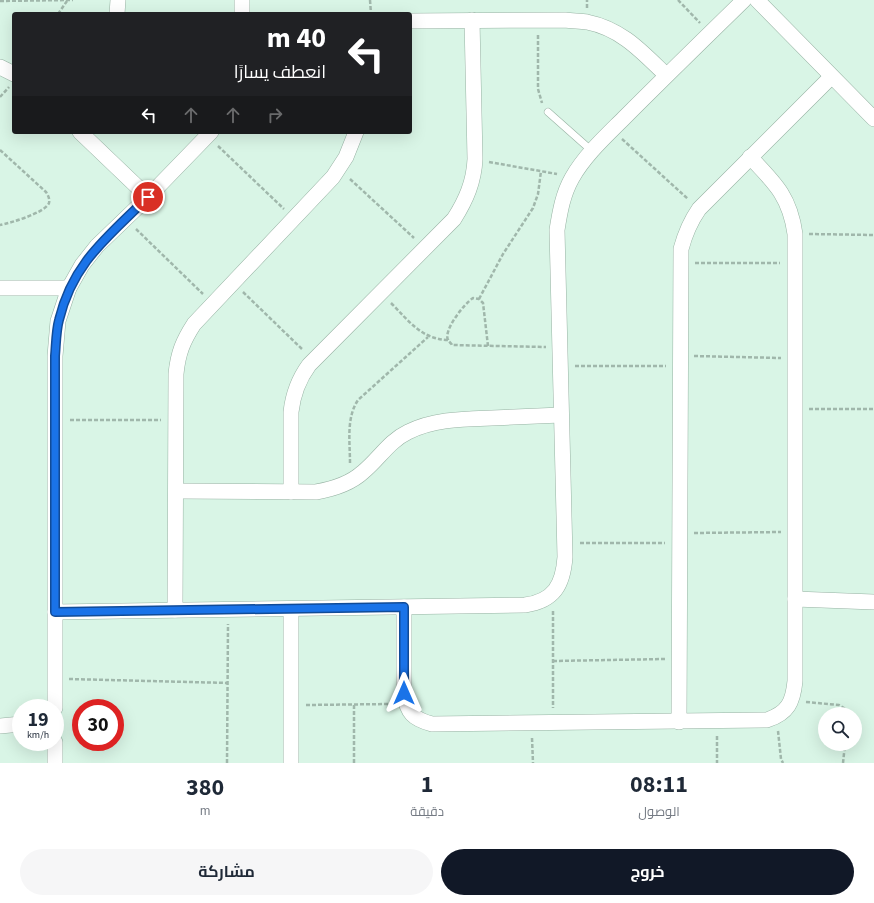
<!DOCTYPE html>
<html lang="ar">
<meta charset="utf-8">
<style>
:root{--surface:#fff;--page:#f6f6f7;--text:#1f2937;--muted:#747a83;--accent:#111827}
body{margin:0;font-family:"Source Sans 3",Cairo,sans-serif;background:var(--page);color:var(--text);direction:rtl;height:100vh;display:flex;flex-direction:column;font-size:15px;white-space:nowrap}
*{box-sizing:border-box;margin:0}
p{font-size:13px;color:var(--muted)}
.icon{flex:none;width:22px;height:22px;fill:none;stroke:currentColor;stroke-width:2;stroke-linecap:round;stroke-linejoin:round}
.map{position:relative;height:763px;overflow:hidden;direction:ltr}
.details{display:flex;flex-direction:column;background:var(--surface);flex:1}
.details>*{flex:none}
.banner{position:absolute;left:12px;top:12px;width:400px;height:122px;border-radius:4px;box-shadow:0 4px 16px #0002;direction:rtl;background:#202124;color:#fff;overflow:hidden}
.buttons{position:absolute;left:818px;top:707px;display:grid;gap:8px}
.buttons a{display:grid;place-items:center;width:44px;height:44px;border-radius:50%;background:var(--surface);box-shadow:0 4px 16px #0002;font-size:20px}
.speed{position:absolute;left:12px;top:699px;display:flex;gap:8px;font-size:20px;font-weight:700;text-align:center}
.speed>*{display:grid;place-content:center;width:52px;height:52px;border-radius:50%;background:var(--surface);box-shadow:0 4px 16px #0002;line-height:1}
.speed small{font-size:10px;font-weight:400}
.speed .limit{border:6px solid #d22;background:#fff;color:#111}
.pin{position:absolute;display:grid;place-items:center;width:34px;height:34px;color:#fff;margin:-17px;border:2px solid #fff;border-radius:50%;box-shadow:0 1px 4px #0007}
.me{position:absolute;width:44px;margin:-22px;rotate:0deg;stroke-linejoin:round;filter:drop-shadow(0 0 3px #0008)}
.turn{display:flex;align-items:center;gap:14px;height:84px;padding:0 20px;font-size:18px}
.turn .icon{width:52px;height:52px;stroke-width:2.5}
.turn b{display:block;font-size:28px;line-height:34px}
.lanes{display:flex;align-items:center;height:38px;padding:0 20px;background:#0003;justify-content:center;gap:20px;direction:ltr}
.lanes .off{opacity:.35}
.eta{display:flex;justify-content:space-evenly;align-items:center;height:68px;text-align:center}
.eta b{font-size:24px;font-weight:700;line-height:28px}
.button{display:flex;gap:8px;margin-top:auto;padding:8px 20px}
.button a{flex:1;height:46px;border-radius:24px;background:var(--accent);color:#fff;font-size:16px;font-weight:700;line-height:46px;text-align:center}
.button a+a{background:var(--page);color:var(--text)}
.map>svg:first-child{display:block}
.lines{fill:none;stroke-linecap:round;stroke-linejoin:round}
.lane-casing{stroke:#97b2a3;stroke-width:8}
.street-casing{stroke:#97b2a3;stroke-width:16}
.path{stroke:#a0b7ab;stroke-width:2.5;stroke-dasharray:4 2;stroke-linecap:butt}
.lane{stroke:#fff;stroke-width:7}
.street{stroke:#fff;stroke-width:15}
.route-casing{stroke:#114b97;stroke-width:10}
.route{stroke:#1a73e8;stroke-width:7}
</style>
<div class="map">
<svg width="874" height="763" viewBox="0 0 874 763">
<rect width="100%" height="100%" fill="#d9f5e6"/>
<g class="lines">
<g class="lane-casing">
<path id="lane" d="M548 112 592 151"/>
</g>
<g class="street-casing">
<g id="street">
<path d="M757 0 874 119"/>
<path d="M117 14 118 0"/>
<path d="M242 14V0"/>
<path d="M410 21 565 20C572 21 580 21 587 22 622 29 642 52 666 75"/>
<path d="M0 67 14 74"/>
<path d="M80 132 148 197"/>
<path d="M0 288H69"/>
<path d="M176 491 316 492C333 489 350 484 363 472 379 459 389 441 408 432 434 419 463 419 492 418 515 417 538 416 561 415"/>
<path d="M291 492V412C293 394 298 380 309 365L454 219C466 200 474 182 475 159L472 20"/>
<path d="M795 599 874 602"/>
<path d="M404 607V693C407 713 413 719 432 724L767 720C788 713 793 702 795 681V234C790 197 775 183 750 157"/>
<path d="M291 609V763"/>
<path d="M175 610 176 374C178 353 183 341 194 324L333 177 346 157 356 132"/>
<path d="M55 612 525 605C554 601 563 585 565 557L557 230C560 211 563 194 572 178 585 155 606 136 624 118 664 78 704 39 744 0"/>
<path d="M55 708V356L58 321 69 288 82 265 97 246 148 197 211 132"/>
<path d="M679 722 681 249C685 234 690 222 699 209L831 77"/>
<path d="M0 726 21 724"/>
<path d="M55 763V742"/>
</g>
</g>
<g class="path">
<path d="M370 0 371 14"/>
<path d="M678 0 700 23"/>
<path d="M0 1 73 0"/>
<path d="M587 8V0"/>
<path d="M58 14 67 1"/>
<path d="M132 14H139"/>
<path d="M538 35V89L542 103"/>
<path d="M0 97 9 87"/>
<path d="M622 139 688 199"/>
<path d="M218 146 284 209"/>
<path d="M0 150 46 192C48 195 50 199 49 203 45 213 10 223 0 225"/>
<path d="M489 162 557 174"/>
<path d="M350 179 414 238"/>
<path d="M136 229 203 294"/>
<path d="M809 234 874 235"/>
<path d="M695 263H780"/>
<path d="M243 292 303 350"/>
<path d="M479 299 503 254 533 208 538 194 541 171"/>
<path d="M391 303C409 321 421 339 448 340"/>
<path d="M488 346 483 303 479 299 473 298C465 303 443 330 448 340 448 341 452 344 452 345L546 347"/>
<path d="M694 356 781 358"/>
<path d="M575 366H666"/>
<path d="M809 409H874"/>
<path d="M70 420H161"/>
<path d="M350 463C350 442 346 418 358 400L428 337"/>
<path d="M694 533 781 532"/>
<path d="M580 543H665"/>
<path d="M553 611V708"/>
<path d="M553 661 665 659"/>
<path d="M69 679 228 683"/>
<path d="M806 702 839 705 844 708 846 714"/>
<path d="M306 705 391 704"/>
<path d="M778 731 781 759 783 763"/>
<path d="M717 736V763"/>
<path d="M532 738 533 763"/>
<path d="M227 763 228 624"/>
<path d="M354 763V704"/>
<path d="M843 763 845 744"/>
</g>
<use href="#lane" class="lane"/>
<use href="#street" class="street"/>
</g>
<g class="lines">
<g class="route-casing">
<path id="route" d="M148 197C108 237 73 262 59 320 56 331 56 345 55 356V612L404 607V693"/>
</g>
<use href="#route" class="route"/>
</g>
</svg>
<div class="buttons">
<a><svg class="icon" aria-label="search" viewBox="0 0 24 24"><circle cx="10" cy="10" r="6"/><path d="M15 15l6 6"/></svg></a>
</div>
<div class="speed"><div>19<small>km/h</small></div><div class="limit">30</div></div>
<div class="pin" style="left:148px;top:197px;background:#d93025"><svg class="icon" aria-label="arrive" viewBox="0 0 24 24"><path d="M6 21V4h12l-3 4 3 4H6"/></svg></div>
<svg class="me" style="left:404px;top:693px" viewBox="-20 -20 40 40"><path d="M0-17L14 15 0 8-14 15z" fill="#1a73e8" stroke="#fff" stroke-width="4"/></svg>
<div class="banner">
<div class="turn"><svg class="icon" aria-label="left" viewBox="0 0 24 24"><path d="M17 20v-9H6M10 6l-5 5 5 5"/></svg><div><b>40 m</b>انعطف يسارًا</div></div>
<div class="lanes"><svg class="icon" aria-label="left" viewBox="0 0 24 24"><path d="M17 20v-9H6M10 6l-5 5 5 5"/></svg><svg class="icon off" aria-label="ahead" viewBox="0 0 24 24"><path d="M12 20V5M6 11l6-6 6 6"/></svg><svg class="icon off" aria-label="ahead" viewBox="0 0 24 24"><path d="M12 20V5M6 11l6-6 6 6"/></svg><svg class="icon off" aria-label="right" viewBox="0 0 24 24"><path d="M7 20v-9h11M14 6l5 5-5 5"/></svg></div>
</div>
</div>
<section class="details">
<div class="eta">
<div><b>08:11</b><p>الوصول</p></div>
<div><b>1</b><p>دقيقة</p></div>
<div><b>380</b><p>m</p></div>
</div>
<div class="button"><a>خروج</a><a>مشاركة</a></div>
</section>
